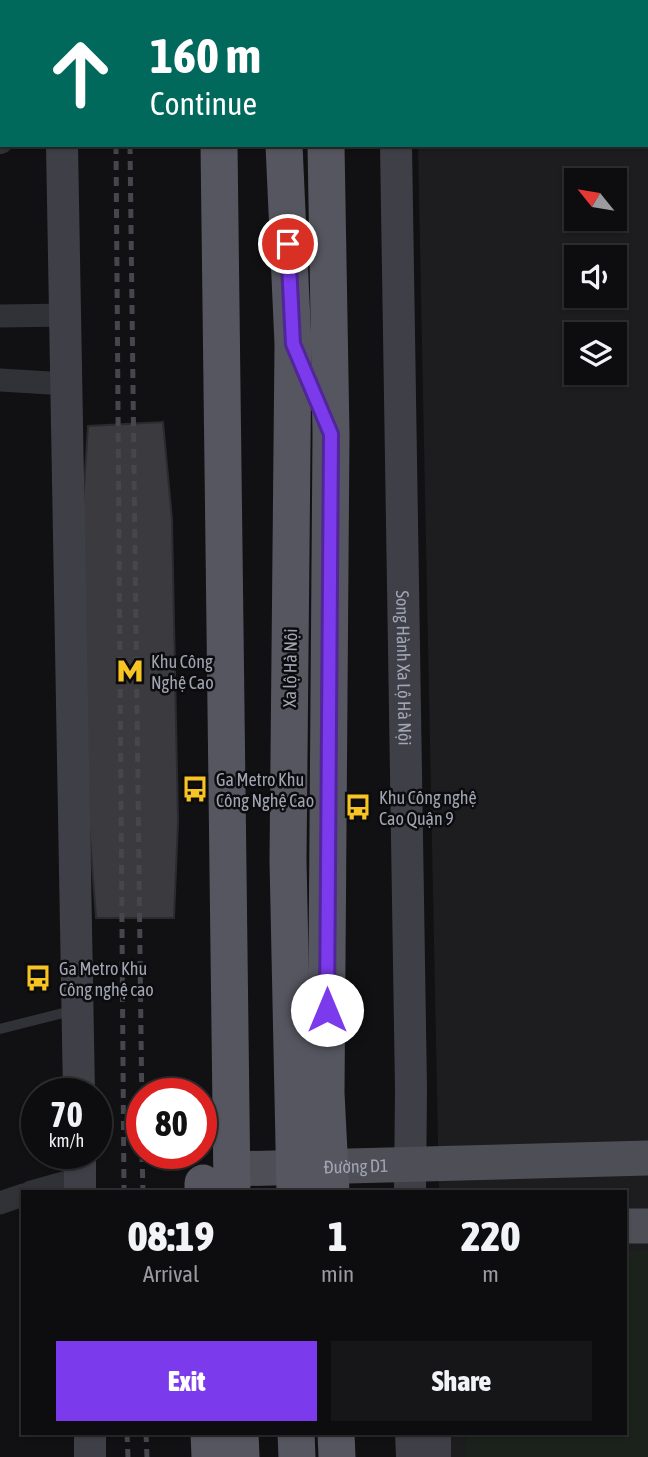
<!DOCTYPE html>
<meta charset="utf-8">
<style>
:root{--surface:#0d0c0e;--page:#161517;--text:#f1f3f6;--muted:#9a9b9e;--line:#2d2c2e;--accent:#7c3aed}
body{margin:0;font-family:"Asap Condensed",sans-serif;background:var(--page);color:var(--text);height:100vh;display:flex;flex-direction:column;font-size:26px;white-space:nowrap}
*{box-sizing:border-box;margin:0}
p{font-size:23px;color:var(--muted)}
.icon{flex:none;width:38px;height:38px;fill:none;stroke:currentColor;stroke-width:2;stroke-linecap:round;stroke-linejoin:round}
.map{position:relative;flex:1;overflow:hidden}
.side{position:absolute;left:21px;top:1190px;width:606px;height:245px;display:flex;flex-direction:column;background:var(--surface);border-radius:0px;box-shadow:0 2px 5px #0004,0 0 0 2px var(--line)}
.side>*{flex:none}
.banner{position:absolute;left:0px;top:0px;width:649px;height:147px;box-shadow:0 2px 5px #0004,0 0 0 2px var(--line);background:#00695c;color:#fff;overflow:hidden}
.needle{width:46px;rotate:300deg}
.tools{position:absolute;left:564px;top:168px;display:grid;gap:14px}
.tools a{display:grid;place-items:center;width:63px;height:63px;border-radius:0px;background:var(--surface);box-shadow:0 2px 5px #0004,0 0 0 2px var(--line);font-size:35px}
.speed{position:absolute;left:21px;top:1078px;display:flex;gap:14px;font-size:35px;font-weight:700;text-align:center}
.speed>*{display:grid;place-content:center;width:91px;height:91px;border-radius:50%;background:var(--surface);box-shadow:0 2px 5px #0004,0 0 0 2px var(--line);line-height:1}
.speed small{font-size:18px;font-weight:400}
.speed .limit{border:10px solid #d22;background:#fff;color:#111}
.pin{position:absolute;display:grid;place-items:center;width:60px;height:60px;color:#fff;margin:-30px;border:4px solid #fff;border-radius:50%;box-shadow:0 2px 7px #0007}
.me{position:absolute;width:77px;margin:-38px;rotate:0deg;stroke-linejoin:round;filter:drop-shadow(0 0 5px #0008)}
.turn{display:flex;align-items:center;gap:24px;height:147px;padding:0 35px;font-size:32px}
.turn .icon{width:91px;height:91px;stroke-width:2.5}
.turn b{display:block;font-size:49px;line-height:60px}
.eta{display:flex;justify-content:space-evenly;align-items:center;height:119px;text-align:center}
.eta b{font-size:42px;font-weight:800;line-height:49px}
.button{display:flex;gap:14px;margin-top:auto;padding:14px 35px}
.button a{flex:1;height:80px;border-radius:0px;background:var(--accent);color:#fff;font-size:28px;font-weight:800;line-height:80px;text-align:center}
.button a+a{background:var(--page);color:var(--text)}
.map>svg:first-child{display:block}
.built{fill:#1d1c1f;fill-rule:evenodd}
.green{fill:#1b221c}
.building{fill:#3a3a3f;stroke:#2b2a2e;stroke-width:2}
.lines{fill:none;stroke-linecap:round;stroke-linejoin:round}
.service{stroke:#313237;stroke-width:10}
.minor{stroke:#313237;stroke-width:23}
.tertiary{stroke:#313237;stroke-width:28}
.secondary{stroke:#3f4047;stroke-width:32}
.primary{stroke:#4d4e56;stroke-width:35}
.trunk{stroke:#55565f;stroke-width:37}
.rail{stroke:#46474e;stroke-width:5;stroke-dasharray:9 7;stroke-linecap:butt}
.route-casing{stroke:#51269a;stroke-width:18}
.route{stroke:#7c3aed;stroke-width:12}
.labels{text-anchor:middle;dominant-baseline:central;stroke-width:5;stroke-linejoin:round;paint-order:stroke}
.poi-label{font-size:18px;fill:#a1a5b3;stroke:#0c0b0d;text-anchor:start}
.street-label{font-size:18px;fill:#a1a5b3;stroke:#0c0b0d}
</style>
<div class="map">
<svg width="648" height="1457" viewBox="0 0 648 1457">
<rect width="100%" height="100%" fill="#111012"/>
<path class="built" d="M416 0H648V1457H445L444 1433H625V1192H439L418 145H648V2ZM576 180H614V219H576ZM576 257H614V296H576ZM576 334H614V373H576Z"/>
<path class="green" d="M625 1251H648V1457H465L466 1433H625Z"/>
<path class="building" d="M163 422 172 519 178 822 174 918H96L89 825 82 518 88 426Z"/>
<g class="lines">
<path class="service" d="M0 1029 75 1010"/>
<g class="minor">
<path d="M0 92 2 93"/>
<path d="M0 316 66 315"/>
<path d="M0 380 66 384"/>
<path d="M31 1192 81 1178"/>
<path d="M0 1203 23 1195"/>
</g>
<path class="tertiary" d="M0 140 2 137"/>
<g class="secondary">
<path d="M60 0V2"/>
<path d="M394 0V2"/>
<path d="M62 145 79 1094"/>
<path id="s1" d="M396 145 411 1089 410 1192"/>
<path d="M80 1153V1192"/>
<path d="M90 1433V1457"/>
<path d="M411 1433 412 1457"/>
<path d="M435 1433V1457"/>
</g>
<g class="primary">
<path id="s2" d="M232 1169 648 1158"/>
<path d="M625 1226H648"/>
</g>
<g class="trunk">
<path d="M217 0V2"/>
<path d="M277 0V2"/>
<path d="M324 0V2"/>
<path d="M219 145 232 1192"/>
<path d="M284 145 293 344 288 860 295 1192"/>
<path d="M326 145 331 434 326 1093 331 1192"/>
<path d="M203 1183V1192"/>
<path d="M209 1433 210 1457"/>
<path d="M240 1433 241 1457"/>
<path d="M296 1433 297 1457"/>
<path d="M336 1433 337 1457"/>
</g>
<g class="rail">
<path d="M114 0V2"/>
<path d="M129 0V2"/>
<path d="M116 145 124 1192"/>
<path d="M130 145 142 1114"/>
<path d="M142 1153 143 1192"/>
<path d="M127 1433 128 1457"/>
<path d="M146 1433 147 1457"/>
</g>
</g>
<g class="lines">
<g class="route-casing">
<path id="route" d="M288 244 293 344 331 434 327 1010"/>
</g>
<use href="#route" class="route"/>
</g>
<defs>
<g id="metro-bare" transform="scale(2.1)"><path d="M-5.5 5V-5H-3L0 0L3-5H5.5V5H3V-.5L0 4L-3-.5V5Z" fill="#f7c423" stroke="#0c0b0d" stroke-width="2.5" paint-order="stroke"/></g>
<g id="bus-bare" transform="scale(2.1)"><path d="M-5-6H5V4H4V6H2V4H-2V6H-4V4H-5ZM-3.5-4V0h7V-4ZM-3.5 1.2v1.5H-2V1.2ZM2 1.2v1.5H3.5V1.2Z" fill="#f7c423" stroke="#0c0b0d" stroke-width="2.5" paint-order="stroke"/></g>
</defs>
<g fill-rule="evenodd">
<use href="#metro-bare" x="130" y="671"/>
<use href="#bus-bare" x="195" y="789"/>
<use href="#bus-bare" x="358" y="807"/>
<use href="#bus-bare" x="38" y="978"/>
</g>
<g class="labels">
<g class="poi-label">
<text x="151" y="661">Khu Công<tspan x="151" dy="21">Nghệ Cao</tspan></text>
<text x="216" y="779">Ga Metro Khu<tspan x="216" dy="21">Công Nghệ Cao</tspan></text>
<text x="379" y="797">Khu Công nghệ<tspan x="379" dy="21">Cao Quận 9</tspan></text>
<text x="59" y="968">Ga Metro Khu<tspan x="59" dy="21">Công nghệ cao</tspan></text>
</g>
<g class="street-label">
<text transform="translate(290 668) rotate(-89)">Xa lộ Hà Nội</text>
<text stroke="none"><textPath href="#s1" startOffset="523">Song Hành Xa Lộ Hà Nội</textPath></text>
<text stroke="none"><textPath href="#s2" startOffset="124">Đường D1</textPath></text>
</g>
</g>
</svg>
<div class="tools">
<a><svg class="needle" viewBox="-14 -14 28 28"><path d="M0-13l5 13h-10z" fill="#e53935"/><path d="M0 13l5-13h-10z" fill="#9a9b9e"/></svg></a>
<a><svg class="icon" aria-label="sound" viewBox="0 0 24 24"><path d="M4 9h4l5-4v14l-5-4H4zM17 9q2 3 0 6"/></svg></a>
<a><svg class="icon" aria-label="layers" viewBox="0 0 24 24"><path d="M12 4l9 5-9 5-9-5zM3 14l9 5 9-5"/></svg></a>
</div>
<div class="speed"><div>70<small>km/h</small></div><div class="limit">80</div></div>
<div class="pin" style="left:288px;top:244px;background:#d93025"><svg class="icon" aria-label="arrive" viewBox="0 0 24 24"><path d="M6 21V4h12l-3 4 3 4H6"/></svg></div>
<svg class="me" style="left:327px;top:1010px" viewBox="-20 -20 40 40"><circle r="19" fill="#fff"/><path d="M0-13L10 11 0 6-10 11z" fill="#7c3aed"/></svg>
<div class="banner">
<div class="turn"><svg class="icon" aria-label="ahead" viewBox="0 0 24 24"><path d="M12 20V5M6 11l6-6 6 6"/></svg><div><b>160 m</b>Continue</div></div>
</div>
<section class="side">
<div class="eta">
<div><b>08:19</b><p>Arrival</p></div>
<div><b>1</b><p>min</p></div>
<div><b>220</b><p>m</p></div>
</div>
<div class="button"><a>Exit</a><a>Share</a></div>
</section>
</div>
